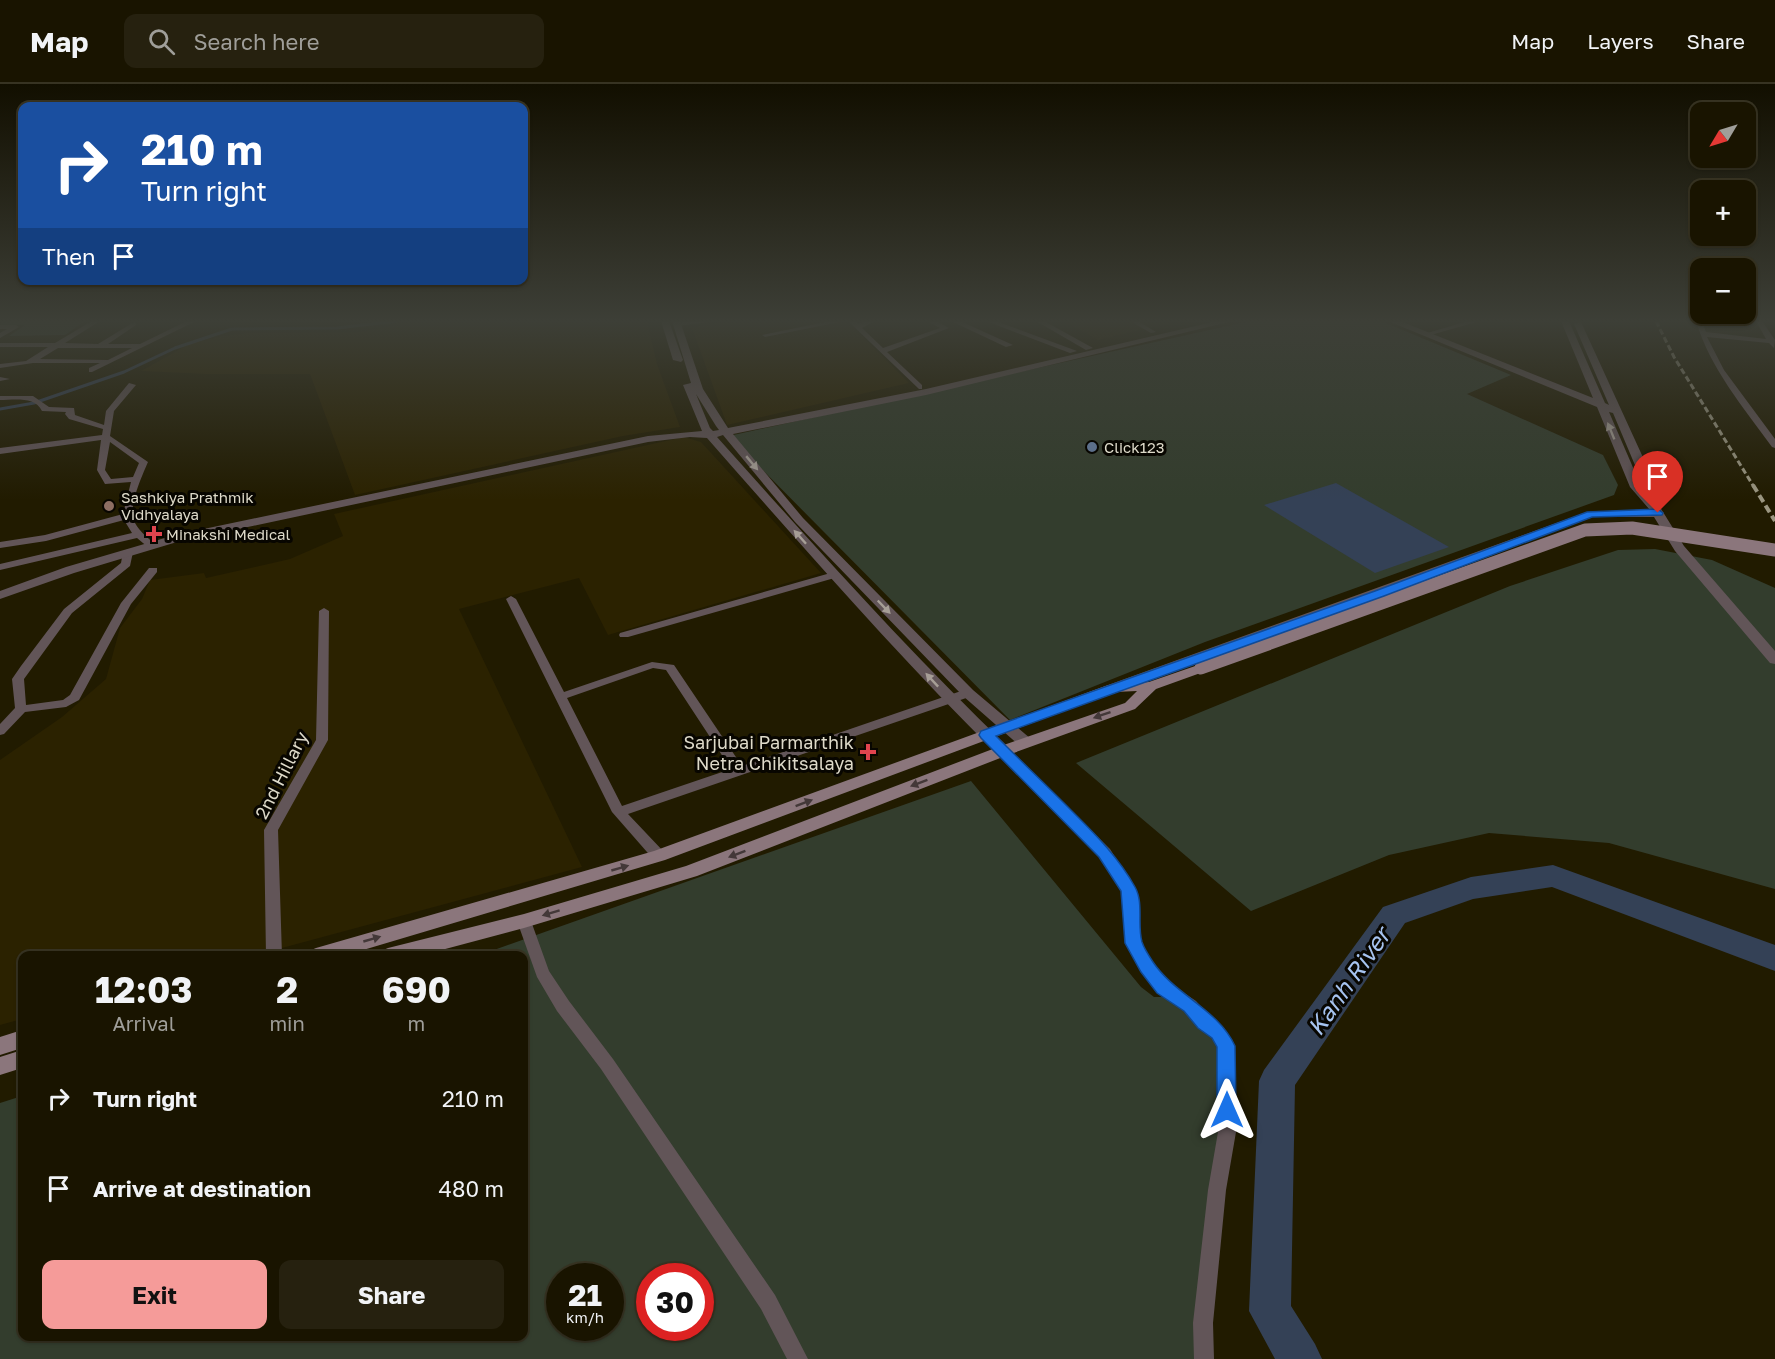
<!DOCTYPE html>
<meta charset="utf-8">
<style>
:root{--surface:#191400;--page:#26210f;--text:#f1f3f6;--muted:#9f9e99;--line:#373322;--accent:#f59b99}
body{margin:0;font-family:"Golos Text",sans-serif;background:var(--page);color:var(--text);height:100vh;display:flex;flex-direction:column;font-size:22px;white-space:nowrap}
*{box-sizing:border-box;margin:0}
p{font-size:20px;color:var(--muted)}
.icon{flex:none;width:33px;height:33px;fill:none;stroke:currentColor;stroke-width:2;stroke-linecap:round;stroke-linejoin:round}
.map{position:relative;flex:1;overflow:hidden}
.drawer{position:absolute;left:18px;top:867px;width:510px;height:390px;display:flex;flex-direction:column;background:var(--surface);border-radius:12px;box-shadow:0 2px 4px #0004,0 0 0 2px var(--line)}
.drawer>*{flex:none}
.guide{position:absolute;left:18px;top:18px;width:510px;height:183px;border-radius:12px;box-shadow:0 2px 4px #0004,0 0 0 2px var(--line);background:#1a4fa0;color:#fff;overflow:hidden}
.needle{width:39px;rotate:232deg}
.buttons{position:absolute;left:1690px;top:18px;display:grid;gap:12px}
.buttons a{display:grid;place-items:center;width:66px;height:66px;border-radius:12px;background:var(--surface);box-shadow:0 2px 4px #0004,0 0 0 2px var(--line);font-size:30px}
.speed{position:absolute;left:546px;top:1179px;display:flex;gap:12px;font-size:30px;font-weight:700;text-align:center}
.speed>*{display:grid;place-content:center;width:78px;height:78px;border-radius:50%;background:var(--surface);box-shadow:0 2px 4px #0004,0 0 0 2px var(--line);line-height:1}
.speed small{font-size:15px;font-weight:400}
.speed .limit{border:9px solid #d22;background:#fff;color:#111}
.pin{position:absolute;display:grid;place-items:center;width:51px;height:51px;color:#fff;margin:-62px -26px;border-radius:50% 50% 50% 0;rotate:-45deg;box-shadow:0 0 6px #0007}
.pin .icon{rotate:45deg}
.me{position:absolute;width:66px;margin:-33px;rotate:0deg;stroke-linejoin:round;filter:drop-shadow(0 0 4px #0008)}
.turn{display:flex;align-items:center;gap:21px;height:126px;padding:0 24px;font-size:27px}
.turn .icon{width:78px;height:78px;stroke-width:2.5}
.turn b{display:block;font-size:42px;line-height:51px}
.then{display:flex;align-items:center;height:57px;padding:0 24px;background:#0003;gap:12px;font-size:22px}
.eta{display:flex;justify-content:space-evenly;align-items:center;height:102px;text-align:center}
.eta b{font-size:36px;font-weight:700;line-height:42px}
.button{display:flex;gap:12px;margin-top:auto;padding:12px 24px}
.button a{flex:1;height:69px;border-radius:12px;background:var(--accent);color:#111;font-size:24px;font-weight:700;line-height:69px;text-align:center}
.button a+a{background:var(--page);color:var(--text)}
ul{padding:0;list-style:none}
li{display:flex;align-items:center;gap:18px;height:90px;padding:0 24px}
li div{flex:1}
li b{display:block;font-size:22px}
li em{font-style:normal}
header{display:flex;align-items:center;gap:36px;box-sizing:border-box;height:84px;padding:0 30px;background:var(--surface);border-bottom:2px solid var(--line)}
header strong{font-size:28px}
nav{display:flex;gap:33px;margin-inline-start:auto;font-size:21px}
.search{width:420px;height:54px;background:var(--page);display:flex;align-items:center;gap:15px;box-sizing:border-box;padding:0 21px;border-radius:12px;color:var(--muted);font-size:22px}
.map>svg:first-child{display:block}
.built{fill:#2b2200}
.green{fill:#333d2d;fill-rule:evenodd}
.water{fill:#344156}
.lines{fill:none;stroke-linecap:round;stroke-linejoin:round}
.stream{stroke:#344156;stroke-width:3}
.river{fill:#344156;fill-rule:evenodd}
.minor{fill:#625558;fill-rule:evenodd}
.tertiary{fill:#625558;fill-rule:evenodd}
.secondary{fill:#8b767c;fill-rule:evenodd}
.rail-far1{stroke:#9b9681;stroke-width:3;stroke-dasharray:6 3;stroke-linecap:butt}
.rail{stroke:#9b9681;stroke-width:4;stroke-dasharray:8 4;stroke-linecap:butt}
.secondary-bridge{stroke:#8b767c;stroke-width:13}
.oneway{fill:#a69e96}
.oneway2{fill:#433838}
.route{fill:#1a73e8;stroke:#114b97;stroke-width:1.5}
.service-dot{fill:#5c6f8a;stroke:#080600;stroke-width:2}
.education-dot{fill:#8d6e63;stroke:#080600;stroke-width:2}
.health-dot{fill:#e0444e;stroke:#080600;stroke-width:2}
.labels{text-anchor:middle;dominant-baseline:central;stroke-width:6;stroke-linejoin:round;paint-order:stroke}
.far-poi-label{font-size:15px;fill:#dedac9;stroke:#080600;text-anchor:start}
.poi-label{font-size:18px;fill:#dedac9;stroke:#080600;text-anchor:end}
.street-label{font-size:18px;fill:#dedac9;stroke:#080600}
.near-water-label{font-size:24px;font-style:italic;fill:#a6c3ef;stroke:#080600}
</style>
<header>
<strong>Map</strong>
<div class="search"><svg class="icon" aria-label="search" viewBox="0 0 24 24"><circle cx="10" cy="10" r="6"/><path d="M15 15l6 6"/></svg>Search here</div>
<nav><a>Map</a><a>Layers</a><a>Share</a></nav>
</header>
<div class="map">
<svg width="1775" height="1275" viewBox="0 0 1775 1275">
<rect width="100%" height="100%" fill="#211b00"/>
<g class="built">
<path d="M402 237H647L657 280 680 343 623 352 355 411 310 290H205L141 287 191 259 223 252 248 249 359 248 393 242Z"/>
<path d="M725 237H843L854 244 909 299 727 341 692 244Z"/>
<path d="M1064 237H1179L1098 256Z"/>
<path d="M684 353 701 358 821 489 608 551 579 494 459 525 582 783 256 871 22 872V935L0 941V676L62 633 106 595 120 544 142 515 150 496 204 489 206 494 290 475 343 452 334 430Z"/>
</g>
<g class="green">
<path d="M2 237H85L65 251 9 252 25 241H0Z"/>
<path d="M1250 237H1381L1511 291 1467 310 1603 371 1618 401 1614 411 1205 558 1010 636 729 352Z"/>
<path d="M1655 465 1712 476 1775 504V805L1609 759 1489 749 1389 771 1251 827 1076 679 1510 502 1618 466Z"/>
<path d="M971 697 1141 903 1154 913H1169L1229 964 1207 1275H0V1019L22 1012V1252H524V872L480 871ZM560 1192H610V1244H560ZM650 1192H700V1244H650Z"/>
</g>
<path class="water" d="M1336 399 1449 463 1375 489 1264 421Z"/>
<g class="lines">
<path class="stream" d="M0 325 34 319 124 288 175 264 232 245 337 244 397 237"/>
<path class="river" d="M1553 781 1775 861V887L1552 803 1473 815 1405 839 1295 1001 1291 1222 1315 1260 1322 1275H1275L1249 1227 1259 997 1264 986 1383 823 1471 793Z"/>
<g class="minor">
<path d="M92 237H100L65 259 98 260 134 238 136 239V241L108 260H140L187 237H196L92 288H89V284L100 279H33L0 284V280L26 277 48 263H0V259H55ZM58 264H132L108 276 40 275Z"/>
<path d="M687 237H717L677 242 674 240Z"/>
<path d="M830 237H845L765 253 762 251Z"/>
<path d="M848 237H855L858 240 866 237H875L862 244 883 264 940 244 927 237H936L949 244 887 268 922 301V305H919Z"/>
<path d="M951 237H960L1013 261 1006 263Z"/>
<path d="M986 237H996L1077 267 1070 269Z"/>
<path d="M1036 237H1044L1093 264 1086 266Z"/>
<path d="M1130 237H1138L1156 248 1151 249Z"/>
<path d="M1468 237H1480L1427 252 1424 250Z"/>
<path d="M1696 237H1702L1706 248 1766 255 1756 237H1762L1775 256 1774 264 1769 259 1707 253 1724 286 1775 355V364L1772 363C1743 323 1710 284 1696 237Z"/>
<path d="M0 241H16L19 243 0 254V249L7 245H0Z"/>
<path d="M0 293 10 295 0 297Z"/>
<path d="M129 299 136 301 114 327 110 352 148 378C142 392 127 424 135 439 140 448 148 454 155 460V464H149L137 454 0 486V480L132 449 124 436 46 457 0 464V458L45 451 123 430 131 398 105 400 97 386 101 356 0 370V364L102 351 103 345 69 335 65 330 66 328 42 327C35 312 14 316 0 316V312H33L49 323 74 324 75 331 104 341 106 327ZM110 358 139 379 133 393 111 395 105 386Z"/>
<path d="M128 465 133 468 130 482 72 529 24 595 26 621 63 616 70 611 121 519 149 484H157V488L131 520 79 616 66 623 25 628 4 650 0 651V640L15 624 12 595 21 582 64 525 121 479 123 468Z"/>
<path d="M834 488 838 489V493L628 553H620L619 551 620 549Z"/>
<path d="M511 512 516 515 564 608 652 578 674 581 742 682 964 606 968 605 974 609 972 612 628 730 664 768 666 772 664 776H654L612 728 506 515ZM653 584 666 586 731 685 622 722 567 614Z"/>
<path d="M324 524 329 527 328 656 278 746 282 872H266L264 746 316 656 319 527Z"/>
<path d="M1003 663 1007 664 1110 765 1136 807 1141 859 1152 879 1169 899 1196 917 1211 934 1224 944 1234 962 1236 1048 1226 1106 1213 1239 1214 1275H1194L1193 1239 1208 1106 1218 1048V963L1212 954 1199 944 1184 927 1159 909 1142 887 1127 859 1122 808 1100 773 999 670 997 667 999 664Z"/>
<path d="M524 831 529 833 531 837 549 887 569 917 613 975 775 1211 808 1275H787L761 1225 601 985 557 927 537 893 517 837 519 833Z"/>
</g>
<g class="tertiary">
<path d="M661 237H669L683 276 681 278 673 276Z"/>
<path d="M672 237H680L703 305 728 344 926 305 1217 237H1233L926 311 733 350 803 434 973 606 1031 655 1034 659 1026 664 1021 663 963 612 795 438 723 351 717 353C812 459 906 565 1008 663L1011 667 1003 672 998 671C896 570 802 462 707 354L690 353 648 358 177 458 74 489 0 515V507L66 483 175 451 648 352 702 347 683 301 691 299ZM696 310 716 342 719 346 713 347 710 344Z"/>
<path d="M1388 237H1400L1593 314 1561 237H1569L1605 319 1609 321 1574 240 1581 238 1657 404 1655 415 1684 462 1775 567V580L1770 579 1675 467 1654 433H1593L1118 607H1108L1106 604 1108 601 1587 428 1650 426 1630 403 1597 323ZM1609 328 1613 329 1645 405 1641 402Z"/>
</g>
<g class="secondary">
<path d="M1201 580 1206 581 1208 584 1206 587 1156 605 1135 625 1008 671 697 792 524 844 419 872H379L381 867 388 864 524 830 686 782 998 663 1125 619 1137 607 1115 608 665 776 343 872H307L309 867 316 864 654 767 1108 601 1149 598Z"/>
<path d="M22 946V964L0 971V953Z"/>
<path d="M22 966V984L0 991V973Z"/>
</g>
<path class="rail-far1" d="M1656 237 1674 273 1754 403"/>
<path class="rail" d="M1753 401 1775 437"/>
<path class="secondary-bridge" d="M1201 584 1585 446 1632 444 1775 466"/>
</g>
<defs><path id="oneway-solid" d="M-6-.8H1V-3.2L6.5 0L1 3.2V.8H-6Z" transform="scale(1.5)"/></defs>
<g class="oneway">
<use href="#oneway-solid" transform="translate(1611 347) rotate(-112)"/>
<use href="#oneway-solid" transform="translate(752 379) rotate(50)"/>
<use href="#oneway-solid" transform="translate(800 453) rotate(-132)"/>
<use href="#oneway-solid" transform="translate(884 523) rotate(46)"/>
<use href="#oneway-solid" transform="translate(932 596) rotate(-133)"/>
</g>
<g class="oneway2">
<use href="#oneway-solid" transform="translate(1102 631) rotate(161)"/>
<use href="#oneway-solid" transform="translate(919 699) rotate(159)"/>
<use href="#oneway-solid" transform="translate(804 719) rotate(-21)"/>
<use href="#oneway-solid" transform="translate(737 770) rotate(159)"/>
<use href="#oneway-solid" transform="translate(620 784) rotate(-16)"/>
<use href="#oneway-solid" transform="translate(551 829) rotate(163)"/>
<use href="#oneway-solid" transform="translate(372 855) rotate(-16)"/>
</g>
<linearGradient id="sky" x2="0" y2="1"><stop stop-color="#120f00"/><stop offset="0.57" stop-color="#3d3f37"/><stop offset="1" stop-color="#3d3f37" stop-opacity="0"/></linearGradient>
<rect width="1775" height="416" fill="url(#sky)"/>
<path class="route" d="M1658 425 1663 429 1662 431 1592 433 1384 512 996 652C1020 676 1044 699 1068 723 1093 748 1118 772 1135 803 1144 819 1137 841 1142 858 1144 864 1149 872 1153 878 1175 911 1218 925 1235 962L1236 1026 1233 1033 1227 1035 1220 1033 1217 1026V963L1212 954 1198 944 1184 927 1157 909 1141 888 1125 859 1121 807 1099 773 981 654 979 651 981 647 1375 507 1587 428Z"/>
<circle class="service-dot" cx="1092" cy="363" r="6"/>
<circle class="education-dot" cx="109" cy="422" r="6"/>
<g class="health-dot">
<path d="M151 441h6v6h6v6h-6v6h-6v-6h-6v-6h6z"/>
<path d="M865 659h6v6h6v6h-6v6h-6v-6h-6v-6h6z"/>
</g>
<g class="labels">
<g class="far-poi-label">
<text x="1104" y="363">Click123</text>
<text x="121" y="413">Sashkiya Prathmik<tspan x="121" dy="17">Vidhyalaya</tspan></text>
<text x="166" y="450">Minakshi Medical</text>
</g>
<g class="poi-label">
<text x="854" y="658">Sarjubai Parmarthik<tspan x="854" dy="21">Netra Chikitsalaya</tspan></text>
</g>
<g class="street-label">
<text transform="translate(281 691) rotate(-63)">2nd Hillary</text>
</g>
<g class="near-water-label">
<text transform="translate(1348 897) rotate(-55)">Kanh River</text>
</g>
</g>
</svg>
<div class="buttons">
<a><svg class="needle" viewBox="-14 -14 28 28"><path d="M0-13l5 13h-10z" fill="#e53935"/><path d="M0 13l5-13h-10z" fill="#9f9e99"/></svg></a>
<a>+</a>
<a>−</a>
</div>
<div class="speed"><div>21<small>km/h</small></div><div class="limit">30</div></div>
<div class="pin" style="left:1658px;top:429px;background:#d93025"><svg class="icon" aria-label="arrive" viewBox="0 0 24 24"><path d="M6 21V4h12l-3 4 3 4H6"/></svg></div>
<svg class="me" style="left:1227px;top:1026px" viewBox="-20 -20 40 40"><path d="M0-17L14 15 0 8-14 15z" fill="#1a73e8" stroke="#fff" stroke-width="4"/></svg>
<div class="guide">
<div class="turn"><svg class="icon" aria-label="right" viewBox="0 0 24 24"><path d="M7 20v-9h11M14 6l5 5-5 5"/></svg><div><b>210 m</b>Turn right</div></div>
<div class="then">Then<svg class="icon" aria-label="arrive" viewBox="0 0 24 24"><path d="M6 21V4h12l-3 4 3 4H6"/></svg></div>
</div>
<section class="drawer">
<div class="eta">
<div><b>12:03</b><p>Arrival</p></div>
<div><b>2</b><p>min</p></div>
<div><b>690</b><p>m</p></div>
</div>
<ul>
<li><svg class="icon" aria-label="right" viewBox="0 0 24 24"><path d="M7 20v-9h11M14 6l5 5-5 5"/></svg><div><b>Turn right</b></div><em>210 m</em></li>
<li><svg class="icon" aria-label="arrive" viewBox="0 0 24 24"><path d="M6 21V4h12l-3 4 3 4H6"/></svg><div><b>Arrive at destination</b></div><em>480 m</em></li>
</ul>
<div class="button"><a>Exit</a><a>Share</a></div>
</section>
</div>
